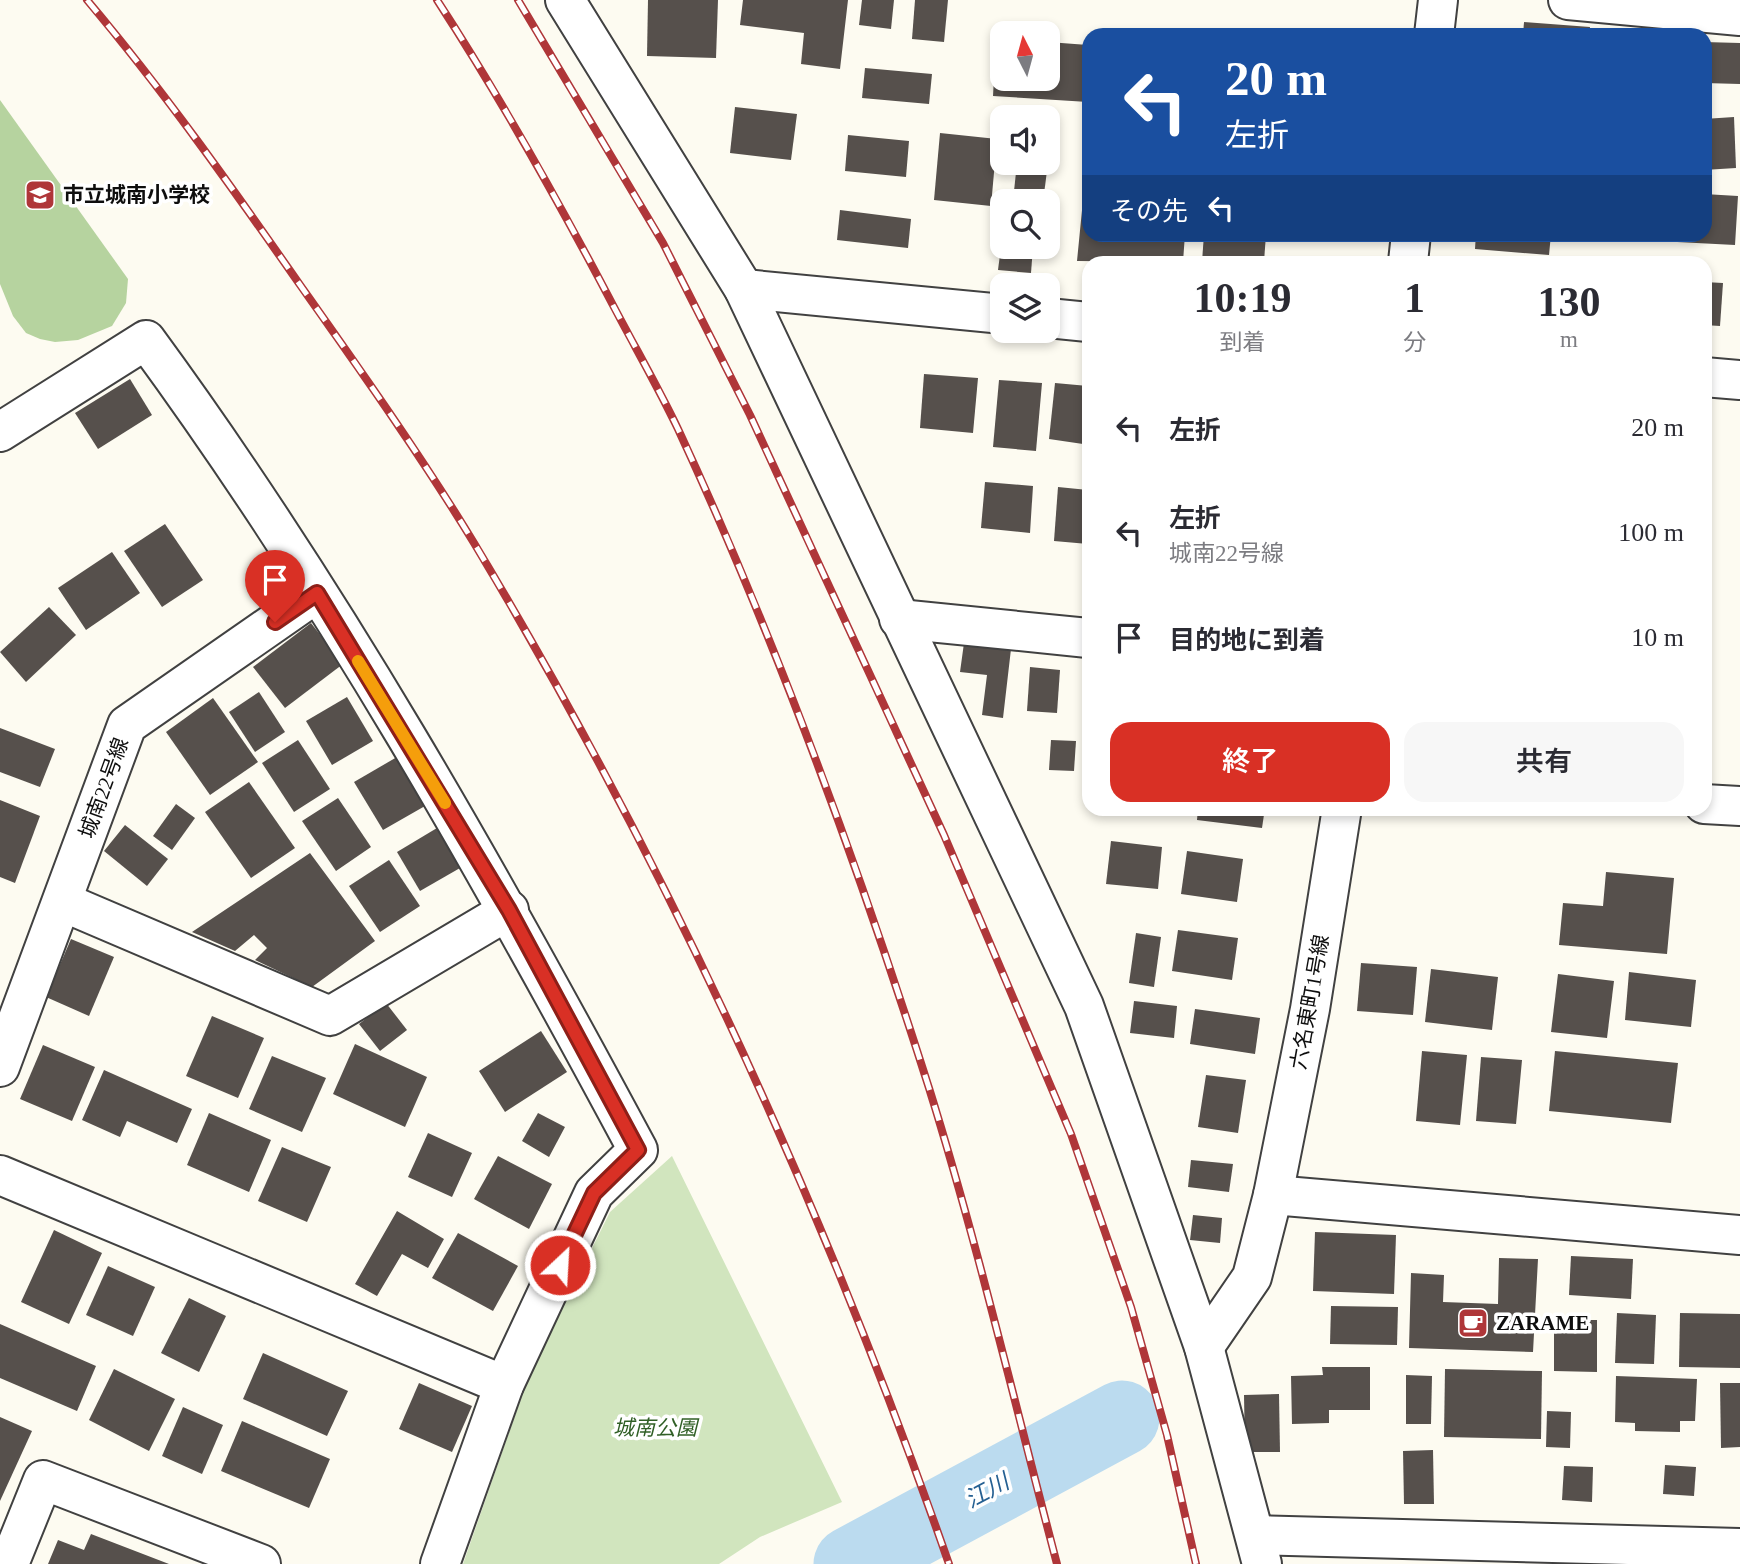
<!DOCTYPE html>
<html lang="ja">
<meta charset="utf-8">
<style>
:root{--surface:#fff;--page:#f7f7f7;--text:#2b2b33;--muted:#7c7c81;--accent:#d93025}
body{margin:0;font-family:"Times New Roman","Noto Sans JP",serif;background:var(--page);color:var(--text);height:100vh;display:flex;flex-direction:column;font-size:26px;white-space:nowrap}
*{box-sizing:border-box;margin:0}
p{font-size:23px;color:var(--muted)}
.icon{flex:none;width:38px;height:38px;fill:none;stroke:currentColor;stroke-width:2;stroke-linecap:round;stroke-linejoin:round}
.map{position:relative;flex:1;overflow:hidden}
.drawer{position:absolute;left:1082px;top:256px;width:630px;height:560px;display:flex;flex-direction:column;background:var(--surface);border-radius:21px;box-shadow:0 4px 10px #0003}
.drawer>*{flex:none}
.guide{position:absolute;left:1082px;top:28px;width:630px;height:214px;border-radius:21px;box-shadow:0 4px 10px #0003;background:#1a4fa0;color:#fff;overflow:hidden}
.needle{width:46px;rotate:354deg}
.fabs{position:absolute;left:990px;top:21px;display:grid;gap:14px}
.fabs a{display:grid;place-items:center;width:70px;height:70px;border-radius:14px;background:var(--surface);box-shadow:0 4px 10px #0003;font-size:35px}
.pin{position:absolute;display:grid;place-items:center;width:60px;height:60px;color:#fff;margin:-72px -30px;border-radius:50% 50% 50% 0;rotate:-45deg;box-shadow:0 0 7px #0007}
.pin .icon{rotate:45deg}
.me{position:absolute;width:77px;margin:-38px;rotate:25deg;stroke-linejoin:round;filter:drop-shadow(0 0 5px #0008)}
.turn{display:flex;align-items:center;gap:24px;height:147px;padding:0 28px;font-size:32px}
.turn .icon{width:91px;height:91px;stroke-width:2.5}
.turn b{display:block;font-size:49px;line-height:60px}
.then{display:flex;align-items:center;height:66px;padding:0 28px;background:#0003;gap:14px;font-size:26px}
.eta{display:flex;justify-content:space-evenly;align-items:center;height:119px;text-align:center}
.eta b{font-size:42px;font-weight:600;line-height:49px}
.action{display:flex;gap:14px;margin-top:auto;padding:14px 28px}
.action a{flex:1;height:80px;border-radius:21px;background:var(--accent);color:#fff;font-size:28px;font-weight:600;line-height:80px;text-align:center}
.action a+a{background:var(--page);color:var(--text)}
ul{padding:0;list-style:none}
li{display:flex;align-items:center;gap:21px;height:105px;padding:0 28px}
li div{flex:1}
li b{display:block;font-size:26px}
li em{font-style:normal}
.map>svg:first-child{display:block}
.green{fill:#d1e5be}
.forest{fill:#b6d39f}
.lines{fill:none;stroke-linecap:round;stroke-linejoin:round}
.river{stroke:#bbdbef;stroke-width:75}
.building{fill:#56504c}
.minor-casing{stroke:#414141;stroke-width:42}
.minor{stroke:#fff;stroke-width:38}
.rail-casing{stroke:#af3639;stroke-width:8}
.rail{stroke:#fff;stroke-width:5;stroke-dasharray:16;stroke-linecap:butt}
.route-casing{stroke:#8d1f18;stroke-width:18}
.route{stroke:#d93025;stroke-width:12}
.slow{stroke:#f59e0b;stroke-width:12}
.labels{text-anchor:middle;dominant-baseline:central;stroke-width:7;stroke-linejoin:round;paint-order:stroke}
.poi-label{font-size:21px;font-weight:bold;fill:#0e0e0e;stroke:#fff;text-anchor:start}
.street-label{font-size:21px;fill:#0e0e0e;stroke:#fff}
.park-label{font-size:21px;font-style:italic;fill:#305f26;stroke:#fff}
.water-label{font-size:23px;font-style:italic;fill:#256092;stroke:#fff}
</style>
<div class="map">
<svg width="1740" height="1564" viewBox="0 0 1740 1564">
<rect width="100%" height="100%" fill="#fdfbf1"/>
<path class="green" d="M672 1156 842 1502 760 1537 719 1564H463L529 1375 610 1212Z"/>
<path class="forest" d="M0 100 128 279 126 303 112 326 78 340 55 342 40 339 26 333 13 316 0 284Z"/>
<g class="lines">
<path class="river" d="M851 1564 1122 1418"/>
</g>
<g class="building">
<path d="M648 0H718L716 58 647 56Z"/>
<path d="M743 0H848L840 69 801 64 804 33 740 25Z"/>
<path d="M862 0H894L891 29 859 25Z"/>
<path d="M915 0H948L944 42 912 39Z"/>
<path d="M1524 22 1590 27 1589 35H1523Z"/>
<path d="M996 39 1003 40V79H1048V42L1088 45V102L993 96Z"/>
<path d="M1704 42 1740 43V84L1704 83Z"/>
<path d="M865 68 932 74 929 104 862 98Z"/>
<path d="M735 107 797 114 791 160 730 153Z"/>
<path d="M1734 117 1736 168 1704 170V119Z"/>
<path d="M940 133 997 139 991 206 934 200Z"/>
<path d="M848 135 909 141 906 177 845 171Z"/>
<path d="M1017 163H1048L1044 194 1014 191Z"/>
<path d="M1084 190 1088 191V234H1185L1183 262 1077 261Z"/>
<path d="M1704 194 1738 196 1735 245 1677 242V234H1704Z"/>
<path d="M840 210 911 219 908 248 837 240Z"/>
<path d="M1204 234H1266L1264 262H1202Z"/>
<path d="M1476 234H1551L1549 255 1475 249Z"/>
<path d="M1001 247H1033L1031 273 998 270Z"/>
<path d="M1704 282 1723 283 1720 326 1704 325Z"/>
<path d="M924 374 978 378 973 433 920 428Z"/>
<path d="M130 379 152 415 98 449 75 413Z"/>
<path d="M999 380 1042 383 1036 451 993 447Z"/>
<path d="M1055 383 1088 386 1083 444 1049 439Z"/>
<path d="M985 482 1033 486 1030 533 981 528Z"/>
<path d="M1058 487 1088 490V544L1054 541Z"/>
<path d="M165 524 203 580 162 607 124 551Z"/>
<path d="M112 552 140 593 86 630 58 588Z"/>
<path d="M49 607 76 635 26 682 0 652Z"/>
<path d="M311 623 343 664 285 708 253 667Z"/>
<path d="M964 643 1011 649 1003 718 982 715 987 675 960 672Z"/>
<path d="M1030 667 1060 670 1057 713 1027 711Z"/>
<path d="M259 692 285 732 255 752 229 712Z"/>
<path d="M347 697 373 741 332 765 306 721Z"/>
<path d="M213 698 258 762 210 795 166 732Z"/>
<path d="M0 728 55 749 40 787 0 772Z"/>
<path d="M298 740 330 789 294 812 262 763Z"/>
<path d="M1051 740 1076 741 1074 771 1049 770Z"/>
<path d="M397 757 425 806 383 830 354 782Z"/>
<path d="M249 782 295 848 251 878 205 812Z"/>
<path d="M338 798 371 847 336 871 302 821Z"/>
<path d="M0 800 40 816 15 883 0 877Z"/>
<path d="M176 804 195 818 172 850 153 836Z"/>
<path d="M1198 808H1265L1262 828 1197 820Z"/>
<path d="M125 825 168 859 147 886 104 851Z"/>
<path d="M437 828 460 868 420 891 397 852Z"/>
<path d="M1111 841 1162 847 1158 889 1106 884Z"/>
<path d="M1187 851 1243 859 1237 902 1181 894Z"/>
<path d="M310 853 375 941 312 987 255 960 267 948 254 935 235 951 192 932Z"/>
<path d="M389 860 420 906 380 932 349 886Z"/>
<path d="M1606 872 1674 878 1667 954 1559 945 1563 903 1603 906Z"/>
<path d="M1178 930 1238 938 1232 980 1172 971Z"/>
<path d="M1136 933 1161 937 1154 987 1129 983Z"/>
<path d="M71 939 114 957 89 1016 46 997Z"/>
<path d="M1361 963 1417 967 1413 1015 1357 1011Z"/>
<path d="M1431 969 1498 977 1492 1030 1425 1022Z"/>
<path d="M1629 972 1696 980 1691 1027 1625 1020Z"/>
<path d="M1558 974 1614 981 1607 1038 1551 1032Z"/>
<path d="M1134 1001 1177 1006 1174 1038 1130 1033Z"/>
<path d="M386 1003 407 1030 380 1051 359 1024Z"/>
<path d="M1195 1009 1260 1018 1255 1054 1190 1044Z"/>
<path d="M212 1016 264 1038 238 1098 186 1076Z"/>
<path d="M541 1031 567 1072 505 1112 479 1071Z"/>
<path d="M355 1044 427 1077 405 1127 333 1094Z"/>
<path d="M43 1045 95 1067 72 1121 20 1099Z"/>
<path d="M1422 1051 1467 1055 1460 1125 1416 1121Z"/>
<path d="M1555 1051 1678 1063 1671 1123 1549 1111Z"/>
<path d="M272 1056 326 1078 302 1132 249 1109Z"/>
<path d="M1481 1057 1522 1060 1516 1124 1476 1121Z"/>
<path d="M104 1070 192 1109 177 1143 127 1121 120 1137 82 1120Z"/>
<path d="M1206 1075 1246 1080 1238 1133 1198 1127Z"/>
<path d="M209 1113 271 1140 249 1192 187 1165Z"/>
<path d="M538 1113 565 1127 549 1157 522 1141Z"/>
<path d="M428 1133 472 1153 452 1197 408 1177Z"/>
<path d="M282 1147 331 1167 307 1222 258 1201Z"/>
<path d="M498 1156 552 1184 529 1229 474 1199Z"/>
<path d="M1191 1160 1233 1164 1229 1192 1188 1187Z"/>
<path d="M397 1211 444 1239 428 1268 402 1254 377 1296 355 1284Z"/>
<path d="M1193 1215 1222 1218 1220 1243 1190 1240Z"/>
<path d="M54 1230 102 1253 69 1324 21 1302Z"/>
<path d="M1315 1232 1396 1235 1394 1294 1313 1291Z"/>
<path d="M458 1233 518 1266 493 1311 432 1278Z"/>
<path d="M1571 1256 1633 1259 1631 1299 1569 1295Z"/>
<path d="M1499 1258 1538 1259 1533 1352 1409 1348 1411 1273 1444 1275 1443 1302 1498 1304Z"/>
<path d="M108 1266 155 1287 133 1336 86 1315Z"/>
<path d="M189 1298 226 1316 199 1372 161 1353Z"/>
<path d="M1331 1306 1398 1307 1397 1345 1330 1344Z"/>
<path d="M1617 1313 1656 1315 1654 1364 1615 1363Z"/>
<path d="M1680 1313 1740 1314V1368L1679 1367Z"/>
<path d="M1554 1320H1597V1372L1554 1371Z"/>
<path d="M0 1324 96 1366 77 1411 0 1378Z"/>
<path d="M263 1353 348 1391 327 1436 243 1399Z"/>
<path d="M1322 1367H1370V1410H1329V1423L1292 1424 1291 1376 1323 1375Z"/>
<path d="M114 1369 175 1399 149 1451 89 1420Z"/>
<path d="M1445 1369 1542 1371 1541 1439 1444 1437Z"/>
<path d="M1406 1375 1432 1376 1431 1424H1406Z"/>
<path d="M1616 1376 1697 1379 1695 1421H1680V1432L1635 1431V1423L1615 1422Z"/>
<path d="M419 1383 472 1406 452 1452 399 1429Z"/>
<path d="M1720 1383H1740V1447L1721 1448Z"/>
<path d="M1279 1394 1280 1452H1245L1244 1395Z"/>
<path d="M183 1407 223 1425 202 1474 162 1456Z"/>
<path d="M1547 1411 1571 1412 1570 1448 1546 1447Z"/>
<path d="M0 1417 32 1431 0 1501Z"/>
<path d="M242 1421 330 1459 309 1508 221 1471Z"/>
<path d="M1433 1450 1434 1504H1404L1403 1451Z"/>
<path d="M1665 1465 1696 1467 1694 1496 1663 1494Z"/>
<path d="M1564 1466 1593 1467 1592 1502 1562 1500Z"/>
<path d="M91 1534 169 1564H48L58 1540 84 1550Z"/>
</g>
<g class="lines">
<g class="minor-casing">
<g id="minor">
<path d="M565 0 744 289 1084 1006 1204 1347 1262 1564"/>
<path d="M1568 0 1740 16"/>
<path d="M1434 35 1438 0"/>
<path d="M1408 262 1411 234"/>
<path d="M744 289 1003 314"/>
<path d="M1048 318 1088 322"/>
<path d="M1704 377 1740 380"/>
<path d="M0 432 146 340C333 595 489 872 638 1150L594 1193 504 1385 440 1564"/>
<path d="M899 619 1088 638"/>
<path d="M1704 804 1740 806"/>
<path d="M63 902 330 1016 509 910"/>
<path d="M0 1067 127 725 317 593"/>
<path d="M0 1175 504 1385"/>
<path d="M1273 1195 1740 1235"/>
<path d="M1204 1347 1252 1277 1273 1195 1310 1009 1342 808"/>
<path d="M1255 1535 1740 1548"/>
<path d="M9 1564 43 1480 261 1564"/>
</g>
</g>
<use href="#minor" class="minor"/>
<g class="rail-casing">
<g id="rail">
<path d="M87 0C163 90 231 186 298 282 358 367 420 454 474 543 668 866 825 1209 949 1564"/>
<path d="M437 0C502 100 560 204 615 309 636 349 659 389 678 429 777 642 858 865 929 1088 978 1245 1015 1405 1057 1564"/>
<path d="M518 0 663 243 750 415 944 835 1071 1134 1131 1307 1167 1435 1196 1564"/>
</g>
</g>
<use href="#rail" class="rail"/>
</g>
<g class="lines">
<g class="route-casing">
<path id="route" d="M275 622 317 593 509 910 638 1150 594 1193 560 1265"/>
</g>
<use href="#route" class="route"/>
<path class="slow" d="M358 661 445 803"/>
</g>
<defs>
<g id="school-square" transform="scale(1.575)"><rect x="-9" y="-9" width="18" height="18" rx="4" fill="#af3639" stroke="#fff"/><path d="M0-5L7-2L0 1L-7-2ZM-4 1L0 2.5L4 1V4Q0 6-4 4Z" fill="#fff"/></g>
<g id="cafe-square" transform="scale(1.575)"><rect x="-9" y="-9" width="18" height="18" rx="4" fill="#af3639" stroke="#fff"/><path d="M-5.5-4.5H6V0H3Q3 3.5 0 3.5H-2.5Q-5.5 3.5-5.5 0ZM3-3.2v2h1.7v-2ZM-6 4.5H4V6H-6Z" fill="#fff"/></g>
</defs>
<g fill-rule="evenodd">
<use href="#school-square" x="40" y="195"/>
<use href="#cafe-square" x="1473" y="1323"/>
</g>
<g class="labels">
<g class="poi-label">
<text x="63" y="195">市立城南小学校</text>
<text x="1496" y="1323">ZARAME</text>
</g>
<g class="street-label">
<text transform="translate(104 788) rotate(-70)">城南22号線</text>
<text transform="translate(1310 1002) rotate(-80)">六名東町1号線</text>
</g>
<g class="park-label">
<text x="655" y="1428">城南公園</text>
</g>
<g class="water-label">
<text transform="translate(987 1491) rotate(-28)">江川</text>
</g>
</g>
</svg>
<div class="fabs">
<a><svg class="needle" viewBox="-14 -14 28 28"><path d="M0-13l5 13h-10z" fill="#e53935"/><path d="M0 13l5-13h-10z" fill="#7c7c81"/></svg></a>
<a><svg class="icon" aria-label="sound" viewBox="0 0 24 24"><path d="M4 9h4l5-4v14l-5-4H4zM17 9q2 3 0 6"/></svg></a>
<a><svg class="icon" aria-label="search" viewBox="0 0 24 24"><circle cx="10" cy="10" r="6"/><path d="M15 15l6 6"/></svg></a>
<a><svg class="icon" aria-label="layers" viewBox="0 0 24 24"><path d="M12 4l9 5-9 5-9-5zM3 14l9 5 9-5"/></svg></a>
</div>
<div class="pin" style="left:275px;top:622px;background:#d93025"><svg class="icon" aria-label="arrive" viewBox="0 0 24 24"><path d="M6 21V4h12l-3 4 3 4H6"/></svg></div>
<svg class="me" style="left:560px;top:1265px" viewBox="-20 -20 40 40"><circle r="17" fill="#d93025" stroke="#fff" stroke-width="3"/><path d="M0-11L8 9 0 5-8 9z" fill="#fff"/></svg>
<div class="guide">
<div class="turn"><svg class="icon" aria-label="left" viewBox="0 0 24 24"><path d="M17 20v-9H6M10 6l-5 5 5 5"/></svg><div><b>20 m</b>左折</div></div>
<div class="then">その先<svg class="icon" aria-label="left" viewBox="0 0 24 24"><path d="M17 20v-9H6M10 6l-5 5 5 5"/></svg></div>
</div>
<section class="drawer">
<div class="eta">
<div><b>10:19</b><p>到着</p></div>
<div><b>1</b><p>分</p></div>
<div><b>130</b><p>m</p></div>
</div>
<ul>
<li><svg class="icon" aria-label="left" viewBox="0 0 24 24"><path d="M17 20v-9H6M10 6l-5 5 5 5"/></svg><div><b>左折</b></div><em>20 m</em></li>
<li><svg class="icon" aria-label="left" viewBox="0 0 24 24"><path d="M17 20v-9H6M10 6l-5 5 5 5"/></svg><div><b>左折</b><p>城南22号線</p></div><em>100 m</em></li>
<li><svg class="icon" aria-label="arrive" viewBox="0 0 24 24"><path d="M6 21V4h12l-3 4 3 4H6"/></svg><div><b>目的地に到着</b></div><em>10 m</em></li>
</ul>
<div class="action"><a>終了</a><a>共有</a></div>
</section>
</div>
